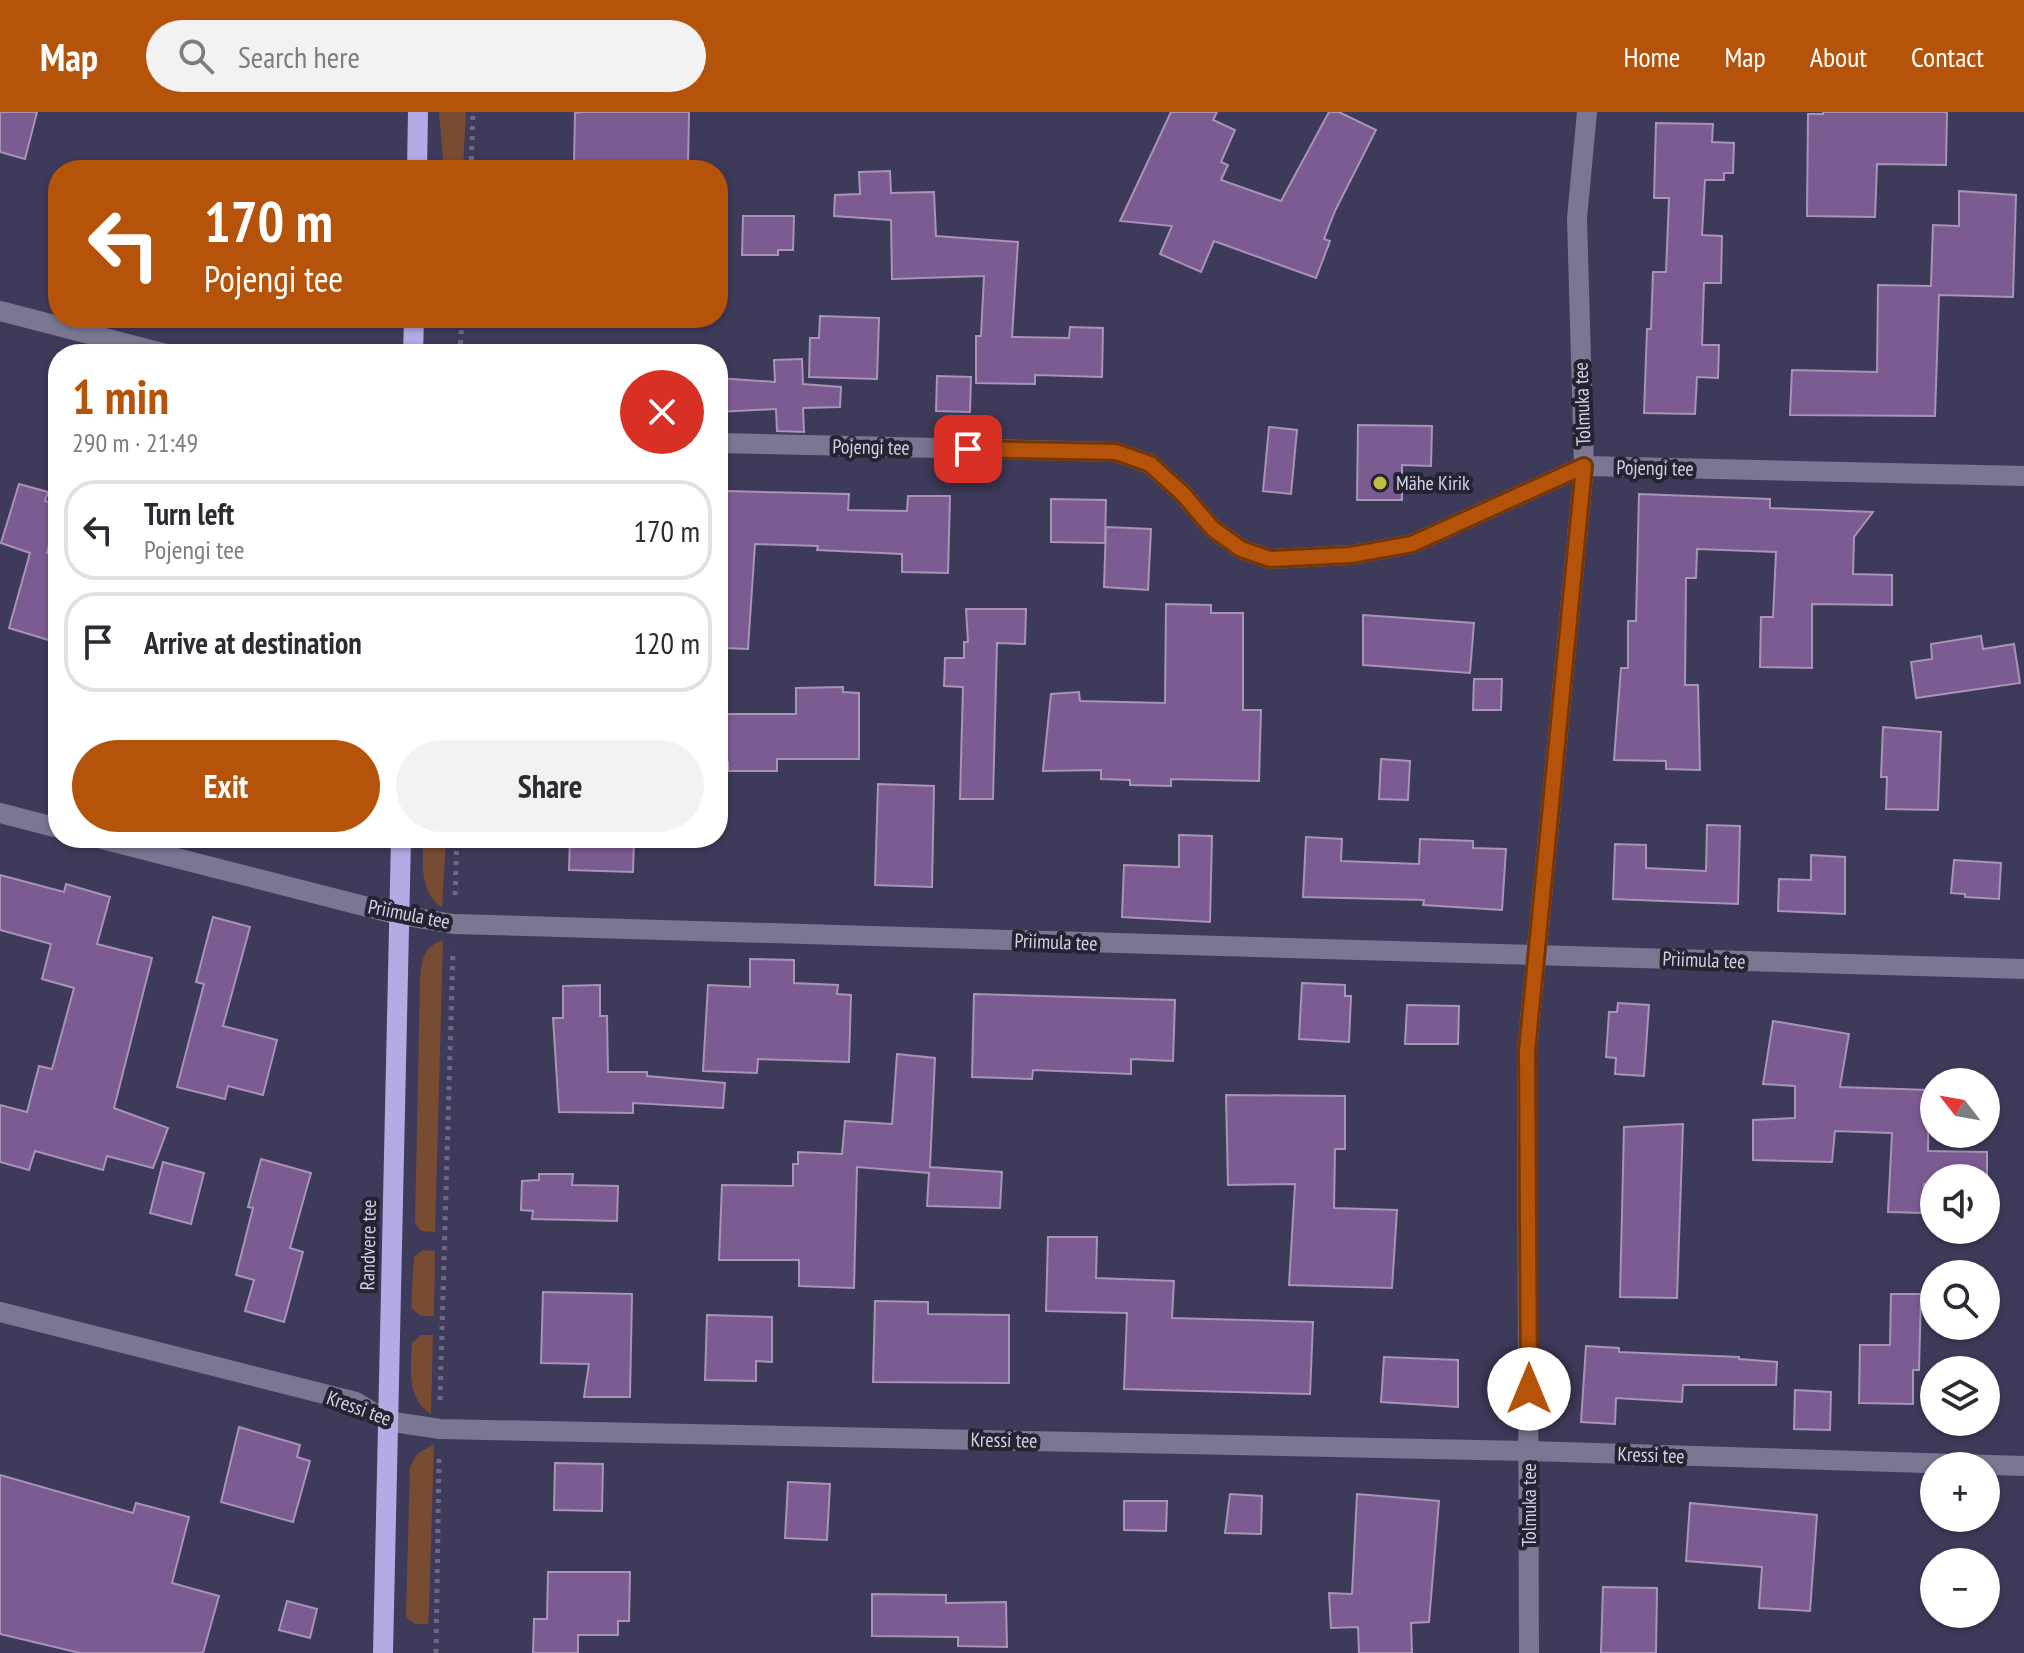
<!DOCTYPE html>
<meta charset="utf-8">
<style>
:root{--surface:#fff;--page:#f2f2f3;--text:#2b2b33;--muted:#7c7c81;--line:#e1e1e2;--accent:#b45309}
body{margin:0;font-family:"PT Sans Narrow",sans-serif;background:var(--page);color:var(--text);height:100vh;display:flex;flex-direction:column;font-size:30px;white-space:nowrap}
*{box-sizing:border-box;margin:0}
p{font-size:26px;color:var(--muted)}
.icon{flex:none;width:44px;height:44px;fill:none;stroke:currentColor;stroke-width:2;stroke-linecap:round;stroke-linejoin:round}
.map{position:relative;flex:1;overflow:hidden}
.drawer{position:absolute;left:48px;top:232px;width:680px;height:504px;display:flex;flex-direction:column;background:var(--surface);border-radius:32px;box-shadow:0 2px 6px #0004}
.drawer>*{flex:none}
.hud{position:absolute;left:48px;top:48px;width:680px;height:168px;border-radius:32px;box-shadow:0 2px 6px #0004;background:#b45309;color:#fff;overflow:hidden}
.needle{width:52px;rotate:301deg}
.buttons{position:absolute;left:1920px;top:956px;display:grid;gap:16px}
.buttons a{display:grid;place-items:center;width:80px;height:80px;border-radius:50%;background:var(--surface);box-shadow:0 2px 6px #0004;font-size:40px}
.pin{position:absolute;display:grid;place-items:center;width:68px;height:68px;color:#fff;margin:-34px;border-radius:16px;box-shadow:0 4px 12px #0006}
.me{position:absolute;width:88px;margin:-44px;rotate:0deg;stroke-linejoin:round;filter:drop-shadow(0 0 6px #0008)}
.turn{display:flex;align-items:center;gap:28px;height:168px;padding:0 24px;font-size:36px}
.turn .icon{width:104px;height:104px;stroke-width:2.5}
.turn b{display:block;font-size:56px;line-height:68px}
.round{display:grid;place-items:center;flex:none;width:84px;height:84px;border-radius:42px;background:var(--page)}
.head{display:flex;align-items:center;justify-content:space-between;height:136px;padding:0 24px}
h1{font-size:48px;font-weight:800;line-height:60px;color:var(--accent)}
.button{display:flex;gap:16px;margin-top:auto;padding:16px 24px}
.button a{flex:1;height:92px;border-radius:48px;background:var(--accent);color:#fff;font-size:32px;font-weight:800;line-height:92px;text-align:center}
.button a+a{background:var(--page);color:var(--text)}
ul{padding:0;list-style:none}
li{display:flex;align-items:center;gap:24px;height:100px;margin:0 16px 12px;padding:0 8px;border:4px solid var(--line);border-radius:32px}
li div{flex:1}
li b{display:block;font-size:30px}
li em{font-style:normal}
header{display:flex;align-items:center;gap:48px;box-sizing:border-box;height:112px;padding:0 40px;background:var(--accent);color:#fff}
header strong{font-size:38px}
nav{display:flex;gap:44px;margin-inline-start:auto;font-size:28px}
.search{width:560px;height:72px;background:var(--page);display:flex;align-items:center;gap:20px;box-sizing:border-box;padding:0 28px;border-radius:44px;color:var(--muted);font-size:30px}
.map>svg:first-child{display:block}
.green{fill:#774c33}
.building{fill:#7c5b93;stroke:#a794b6;stroke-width:2}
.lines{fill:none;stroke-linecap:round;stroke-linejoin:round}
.path{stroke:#6c6984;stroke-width:5;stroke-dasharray:4 6;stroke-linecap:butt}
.minor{stroke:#7a7792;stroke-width:20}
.major{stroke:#b3ace4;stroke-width:20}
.route-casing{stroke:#753606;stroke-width:20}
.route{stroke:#b45309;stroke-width:14}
.poi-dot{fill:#bdbf43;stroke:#252432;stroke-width:3}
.labels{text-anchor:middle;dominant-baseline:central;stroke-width:8;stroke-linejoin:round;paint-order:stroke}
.street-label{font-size:20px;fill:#d2d1e4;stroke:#252432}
.poi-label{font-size:20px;fill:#d2d1e4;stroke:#252432;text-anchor:start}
</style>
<header>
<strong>Map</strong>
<div class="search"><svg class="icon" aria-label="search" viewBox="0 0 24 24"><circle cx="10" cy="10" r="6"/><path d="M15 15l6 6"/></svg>Search here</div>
<nav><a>Home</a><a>Map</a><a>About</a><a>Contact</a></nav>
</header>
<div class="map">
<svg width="2024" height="1541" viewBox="0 0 2024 1541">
<rect width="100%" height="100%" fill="#3e3a59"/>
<g class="green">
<path d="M439 0H466L463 58H444Z"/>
<path d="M423 726H446L442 796C419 779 423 752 423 726Z"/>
<path d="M443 828 435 1120 421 1119 415 1112 420 869C421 850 423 834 443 828Z"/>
<path d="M423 1138 435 1139 434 1204H421L411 1196 414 1145Z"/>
<path d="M421 1223H433L431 1302C406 1286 411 1257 412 1231Z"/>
<path d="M434 1332 429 1499 428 1512H415L408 1507 406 1503 410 1355 417 1342Z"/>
</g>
<g class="building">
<path d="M0 0H37L25 47 0 40Z"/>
<path d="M581 0H689L688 55 574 51 575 1Z"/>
<path d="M1171 0H1217L1213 8 1235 18 1221 50 1228 53 1221 68 1281 89 1329 0H1339L1376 18 1335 99 1324 127 1330 129 1316 166 1214 129 1201 160 1160 142 1172 114 1120 109Z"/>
<path d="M1823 0H1947L1946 53 1877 52 1875 105 1807 104 1808 2H1823Z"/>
<path d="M1656 11 1713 12 1712 30 1734 31 1733 61H1724V68H1705L1702 123 1722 124 1721 171H1704L1702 233H1719L1718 266 1697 265 1695 302 1644 301 1647 217H1651L1653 160H1666L1669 86H1654Z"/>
<path d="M890 59 891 81 934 80 936 124 1018 130 1012 225 1069 226 1070 215 1103 216 1102 265 1035 263V272L976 271V224H981L984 164 892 167 891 108 834 104 835 83 860 82 859 60Z"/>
<path d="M1959 79 2016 83 2013 185 1939 183 1935 304 1790 303 1792 258 1877 260 1878 173 1931 174 1933 113 1959 114Z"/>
<path d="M743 104H794L793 138H778V143H742Z"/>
<path d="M820 204 879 206 877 267 809 265 810 226H819Z"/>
<path d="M802 247 803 272 841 275 840 295 803 296 804 320 777 319 776 297 718 300V266L775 270 774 248Z"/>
<path d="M937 264 971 265 970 300 936 299Z"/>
<path d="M1358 313 1432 314 1431 354 1402 353V388H1357Z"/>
<path d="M1269 315 1297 318 1291 382 1263 379Z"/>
<path d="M19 372 48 380 45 389 58 393 47 441 58 444V531L9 516 30 441 1 431Z"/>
<path d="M726 379 849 382 848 398 907 399 908 384H950L948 461 902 460V442L817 438 818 434 755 432 748 537 724 536Z"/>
<path d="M1639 382 1770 387V396L1873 400 1854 425 1853 462 1892 463V493L1812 492V556L1760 555 1761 505H1773L1776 440 1697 437 1696 466H1686L1685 573H1698L1700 658 1666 657V649L1614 648 1621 556H1628V509H1636Z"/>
<path d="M1051 387 1106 388 1105 431 1051 430Z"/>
<path d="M1106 415 1151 417 1148 478 1104 475Z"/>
<path d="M1166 492 1211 493V501H1243V598H1261L1259 669 1171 667V674L1130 673V668L1101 667V658L1043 659 1051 582 1079 580 1080 589 1165 591Z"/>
<path d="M966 497H1026L1025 532 997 531 993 687H960L963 575 944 574 945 546H964V530H968Z"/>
<path d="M1363 503 1474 511 1470 561 1363 553Z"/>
<path d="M1981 524 1983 537 2014 532 2020 571 1916 586 1911 550 1932 547 1931 532Z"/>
<path d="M1474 567H1502L1501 598H1473Z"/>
<path d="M843 575V580L859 581V647H777V659H728V650H718V602H796V576Z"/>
<path d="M1883 615 1941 620 1938 698 1886 697 1887 665H1881Z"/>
<path d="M1381 647 1410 649 1408 688 1379 687Z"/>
<path d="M878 672 934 674 932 775 875 773Z"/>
<path d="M1707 713 1740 714 1738 792 1613 787 1615 732 1646 733V756L1706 759Z"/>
<path d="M1179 723 1212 724 1210 810 1122 805 1124 753 1179 755Z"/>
<path d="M1306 725 1342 727 1341 749 1419 752 1420 727 1473 729V736L1506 737 1502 798 1423 793 1424 788 1303 785Z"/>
<path d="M570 726 634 728 633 760 569 758Z"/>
<path d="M1811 743 1845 745V802L1778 799 1779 767 1811 768Z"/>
<path d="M1954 748 2001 751 1999 787 1965 785V782L1951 781Z"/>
<path d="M0 763 64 780 66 772 110 785 97 832 152 846 114 996 168 1016 153 1056 107 1044 103 1058 35 1039 29 1058 0 1050V993L27 1000 39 954 52 957 74 876 42 867 51 832 0 818Z"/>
<path d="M213 805 250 815 223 914 277 928 263 983 228 974 225 987 177 975 204 872 196 870Z"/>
<path d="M750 847 794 848V871L838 873 837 882 851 883 849 950 758 947 757 961 703 959 708 873 750 875Z"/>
<path d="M1302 871 1345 873V884H1351L1349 930 1299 927Z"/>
<path d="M600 873V904H607L608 960H647V964L725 971 723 996 633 991V1001L559 1000 553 906H563V874Z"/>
<path d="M974 882 1175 888 1173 949 1131 947V962L1033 958 1032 967 972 965Z"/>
<path d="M1618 891 1649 893 1644 964 1615 962 1616 946 1606 945 1609 900H1617Z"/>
<path d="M1407 893 1459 894 1458 932H1405Z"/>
<path d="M1773 909 1849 922 1840 975 1929 978 1928 1039 1987 1040V1076L1986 1066H1934V1073L1924 1072V1101L1888 1100 1892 1021 1835 1019 1832 1050 1753 1048V1008L1795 1006V974L1763 972Z"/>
<path d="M897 942 935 946 930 1055 1002 1060 1000 1096 927 1094 929 1061 857 1055 854 1176 799 1174V1148H719L722 1073 793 1074V1052H798V1040L842 1042 845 1009 892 1012Z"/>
<path d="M1226 983 1345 984V1037H1335L1334 1096 1397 1098 1392 1176 1289 1173 1295 1072 1228 1073Z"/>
<path d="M1683 1012 1677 1186 1620 1185 1624 1015Z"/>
<path d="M261 1047 311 1061 290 1136 303 1140 284 1210 245 1199 254 1168 236 1163 253 1096 248 1095Z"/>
<path d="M163 1050 204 1061 191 1112 150 1101Z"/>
<path d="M539 1062H573L572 1073 618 1074 617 1109 532 1107 533 1099 521 1098 522 1069 539 1068Z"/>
<path d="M1048 1125H1097L1096 1166 1174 1169 1172 1206 1313 1210 1310 1282 1124 1277 1127 1201 1046 1199Z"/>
<path d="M543 1180 632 1182 630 1285H584L589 1252 541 1251Z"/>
<path d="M1891 1182H1921L1919 1258H1913V1292L1859 1291 1860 1233H1890Z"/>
<path d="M875 1189 928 1190V1202L1009 1203V1271L873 1270Z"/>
<path d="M707 1203 772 1205V1250L756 1249V1269L705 1268Z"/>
<path d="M1586 1234 1619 1236V1240L1739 1245V1247L1777 1250 1776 1273H1683L1682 1290 1616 1286 1615 1312 1581 1310Z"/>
<path d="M1384 1245 1458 1248V1295L1381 1290Z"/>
<path d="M1795 1278 1831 1280 1830 1318 1794 1317Z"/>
<path d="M239 1315 300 1333 297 1345 310 1349 293 1410 221 1390Z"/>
<path d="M555 1351 603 1352 602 1399 554 1398Z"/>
<path d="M0 1363 133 1401 136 1391 189 1405 172 1471 219 1484 203 1541H80L0 1522Z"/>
<path d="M788 1370 830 1372 827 1428 785 1426Z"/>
<path d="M1230 1382 1262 1384 1261 1422 1225 1421Z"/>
<path d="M1357 1382 1439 1389 1429 1510 1411 1511 1412 1541H1359L1358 1515 1331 1516 1329 1481 1352 1482Z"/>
<path d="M1124 1389H1167L1166 1419 1124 1418Z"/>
<path d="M1690 1391 1817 1403 1810 1499 1759 1496 1762 1455 1686 1449Z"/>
<path d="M548 1460H630L629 1509H618V1523H578V1541H533L534 1507H547Z"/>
<path d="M1603 1475 1657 1476 1656 1541H1601Z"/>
<path d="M872 1482 946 1483V1491L1006 1490 1007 1535 958 1534V1525L872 1524Z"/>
<path d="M287 1489 317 1497 310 1526 279 1518Z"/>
</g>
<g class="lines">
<g class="path">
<path d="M471 58 473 0"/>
<path d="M460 242 462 206"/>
<path d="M455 783 457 726"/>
<path d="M440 1288 453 838"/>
<path d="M436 1541 439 1346"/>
</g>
<g class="minor">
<path d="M0 199 166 242"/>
<path d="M718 331 1116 340 1150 352 1183 382 1213 417 1241 437 1270 447 1351 443 1412 432 1584 354 2024 364"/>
<path d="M0 701 58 716"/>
<path d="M98 726 399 803 454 812 2024 857"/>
<path d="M0 1200 356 1290 387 1309 440 1317 1529 1339 2024 1354"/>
<path d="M1529 1541 1527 939 1584 354 1577 106 1587 0"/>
</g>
<g class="major">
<path d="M417 58 418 0"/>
<path d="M413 242 414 206"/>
<path d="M383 1541 401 726"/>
</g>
</g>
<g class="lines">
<g class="route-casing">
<path id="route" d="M968 337 1116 340 1150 352 1183 382 1213 417 1241 437 1270 447 1351 443 1412 432 1584 354 1527 939 1529 1277"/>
</g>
<use href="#route" class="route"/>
</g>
<circle class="poi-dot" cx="1380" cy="371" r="8"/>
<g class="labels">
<g class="street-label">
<text transform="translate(1582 292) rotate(-92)">Tolmuka tee</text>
<text transform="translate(871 335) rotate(1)">Pojengi tee</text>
<text transform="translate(1655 356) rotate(1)">Pojengi tee</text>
<text transform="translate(409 802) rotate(11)">Priimula tee</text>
<text transform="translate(1056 830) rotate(2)">Priimula tee</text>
<text transform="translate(1704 848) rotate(2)">Priimula tee</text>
<text transform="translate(368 1133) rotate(-89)">Randvere tee</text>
<text transform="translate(359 1296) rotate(20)">Kressi tee</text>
<text transform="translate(1004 1328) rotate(1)">Kressi tee</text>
<text transform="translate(1651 1343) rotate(2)">Kressi tee</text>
<text transform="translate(1529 1393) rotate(-90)">Tolmuka tee</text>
</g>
<g class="poi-label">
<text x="1396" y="371">Mähe Kirik</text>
</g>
</g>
</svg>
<div class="buttons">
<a><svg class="needle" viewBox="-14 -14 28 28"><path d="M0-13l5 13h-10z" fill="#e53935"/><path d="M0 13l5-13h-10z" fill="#7c7c81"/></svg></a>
<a><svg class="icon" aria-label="sound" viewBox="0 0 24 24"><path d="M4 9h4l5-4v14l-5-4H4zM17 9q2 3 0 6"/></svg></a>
<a><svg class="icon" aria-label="search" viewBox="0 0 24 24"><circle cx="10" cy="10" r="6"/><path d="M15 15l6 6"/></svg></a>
<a><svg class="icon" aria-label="layers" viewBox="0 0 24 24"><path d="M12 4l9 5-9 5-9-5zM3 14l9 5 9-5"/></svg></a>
<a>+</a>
<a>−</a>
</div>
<div class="pin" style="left:968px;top:337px;background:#d93025"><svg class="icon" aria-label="arrive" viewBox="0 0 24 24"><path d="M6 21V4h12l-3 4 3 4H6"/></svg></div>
<svg class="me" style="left:1529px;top:1277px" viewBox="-20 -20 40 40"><circle r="19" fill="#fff"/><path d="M0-13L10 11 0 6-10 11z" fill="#b45309"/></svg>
<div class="hud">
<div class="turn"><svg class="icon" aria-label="left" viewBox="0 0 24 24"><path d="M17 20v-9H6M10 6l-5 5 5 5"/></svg><div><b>170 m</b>Pojengi tee</div></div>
</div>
<section class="drawer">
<div class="head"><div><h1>1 min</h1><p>290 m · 21:49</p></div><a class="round" style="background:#d93025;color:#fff"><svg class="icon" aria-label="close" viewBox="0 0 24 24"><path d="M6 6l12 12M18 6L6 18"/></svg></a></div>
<ul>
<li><svg class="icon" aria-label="left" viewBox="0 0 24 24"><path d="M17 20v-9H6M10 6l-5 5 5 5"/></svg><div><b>Turn left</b><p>Pojengi tee</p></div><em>170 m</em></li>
<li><svg class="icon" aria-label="arrive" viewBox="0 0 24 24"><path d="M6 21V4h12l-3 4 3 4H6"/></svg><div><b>Arrive at destination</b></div><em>120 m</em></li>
</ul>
<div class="button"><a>Exit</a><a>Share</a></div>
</section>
</div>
